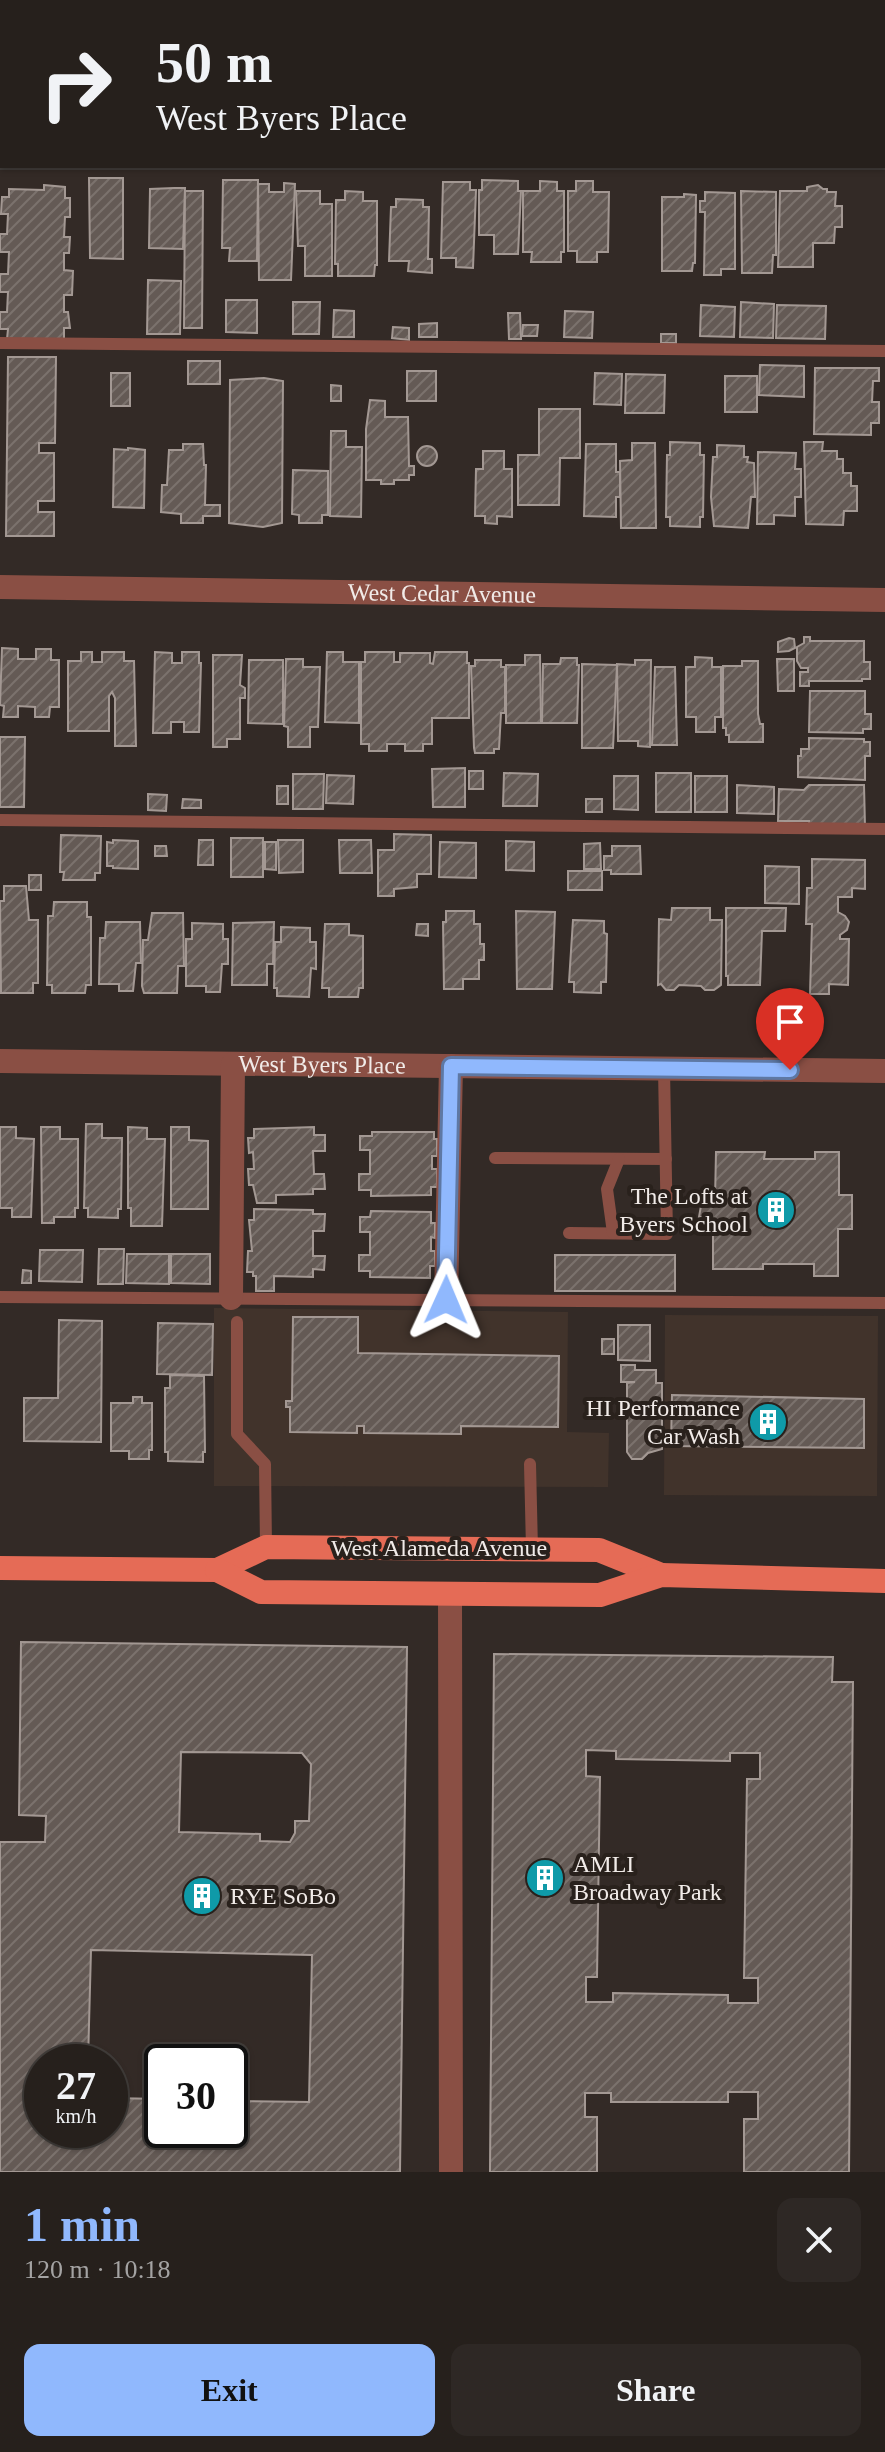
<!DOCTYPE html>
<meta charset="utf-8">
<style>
:root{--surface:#26201c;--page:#2e2825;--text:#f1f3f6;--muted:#a4a3a3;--line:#423e3b;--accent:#90b8fd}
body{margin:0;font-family:"Times New Roman",serif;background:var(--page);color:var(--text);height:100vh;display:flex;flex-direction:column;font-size:30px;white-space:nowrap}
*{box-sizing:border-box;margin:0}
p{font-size:26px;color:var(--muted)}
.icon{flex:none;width:44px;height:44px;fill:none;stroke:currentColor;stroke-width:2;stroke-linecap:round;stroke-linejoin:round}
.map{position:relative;height:2172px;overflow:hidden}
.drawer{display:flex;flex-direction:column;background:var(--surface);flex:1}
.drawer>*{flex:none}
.banner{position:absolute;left:0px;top:0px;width:886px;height:168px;box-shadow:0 2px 6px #0004,0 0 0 2px var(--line);background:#26201c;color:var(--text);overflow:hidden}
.speed{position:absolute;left:24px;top:2044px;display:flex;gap:16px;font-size:40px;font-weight:700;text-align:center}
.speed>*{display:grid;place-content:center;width:104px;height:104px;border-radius:50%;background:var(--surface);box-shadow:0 2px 6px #0004,0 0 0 2px var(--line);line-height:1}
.speed small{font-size:20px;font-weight:400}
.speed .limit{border:4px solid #111;border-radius:12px;background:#fff;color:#111}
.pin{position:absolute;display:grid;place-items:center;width:68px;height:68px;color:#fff;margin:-82px -34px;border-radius:50% 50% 50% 0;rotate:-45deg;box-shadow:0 0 8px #0007}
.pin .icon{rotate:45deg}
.me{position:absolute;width:88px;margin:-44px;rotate:1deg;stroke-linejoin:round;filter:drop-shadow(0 0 6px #0008)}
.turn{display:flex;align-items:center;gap:28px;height:168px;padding:0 24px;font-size:36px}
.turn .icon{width:104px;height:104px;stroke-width:2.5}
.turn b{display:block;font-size:56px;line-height:68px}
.round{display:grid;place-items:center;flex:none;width:84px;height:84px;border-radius:16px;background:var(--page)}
.head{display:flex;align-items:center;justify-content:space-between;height:136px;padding:0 24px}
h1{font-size:48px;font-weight:600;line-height:60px;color:var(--accent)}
.cta{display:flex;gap:16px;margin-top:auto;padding:16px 24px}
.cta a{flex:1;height:92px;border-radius:16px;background:var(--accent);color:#111;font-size:32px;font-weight:600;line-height:92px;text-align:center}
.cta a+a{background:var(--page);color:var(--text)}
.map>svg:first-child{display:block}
.built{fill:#41332b}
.building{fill:url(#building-hatch);stroke:#a39893;stroke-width:2;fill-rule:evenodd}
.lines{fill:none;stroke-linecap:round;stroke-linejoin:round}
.lane{stroke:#8a4f44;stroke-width:12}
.street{stroke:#8a4f44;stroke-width:24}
.primary{stroke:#e56b56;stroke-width:24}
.route-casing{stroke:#5e78a4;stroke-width:20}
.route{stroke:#90b8fd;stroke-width:14}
.labels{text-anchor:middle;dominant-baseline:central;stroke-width:8;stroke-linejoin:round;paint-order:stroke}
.street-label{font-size:24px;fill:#f1ebe8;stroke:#29211c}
.poi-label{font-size:24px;fill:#f1ebe8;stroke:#29211c;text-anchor:end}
</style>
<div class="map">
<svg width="885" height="2172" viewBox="0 0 885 2172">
<defs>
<pattern id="building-hatch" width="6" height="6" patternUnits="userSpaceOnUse" patternTransform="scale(2)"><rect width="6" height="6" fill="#645a55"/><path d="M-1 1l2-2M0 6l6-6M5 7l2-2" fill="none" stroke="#7b726d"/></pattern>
</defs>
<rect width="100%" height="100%" fill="#332a26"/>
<g class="built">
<path d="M214 1308 568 1312 567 1432 609 1433 608 1487 214 1486Z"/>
<path d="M665 1315 878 1316 877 1496 664 1495Z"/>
</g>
<g class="building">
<path d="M89 178H123V259L90 258Z"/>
<path d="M223 180H258L257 261H229L230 248H222Z"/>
<path d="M482 180 518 181V191H521L518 254H494V235H479V190H482Z"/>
<path d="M540 181 557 182V191H564V252H561V262H531L532 252H523V191H540Z"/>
<path d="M576 181H593V192H609L608 252H597V262H577V251H568V191H576Z"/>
<path d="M443 182H470V190H476L473 268 456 267V258H441Z"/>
<path d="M284 183 295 184 291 280H259L258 184H269V192H284Z"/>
<path d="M44 185 65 187V198H70V217H65L64 237H70L69 253H64V270L73 271 72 295H64V312H68L70 328H64V340L7 339 8 329H0V312H7L8 292H0V274H8L9 252H0V234H7L8 214H1L2 197H9V189L44 190Z"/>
<path d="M818 185 823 189H827V192H836L835 206H842V227H835L834 243H813V267H778L780 191H807V187Z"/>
<path d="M174 188H185L183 249 149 248 150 189Z"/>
<path d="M185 191H203L202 328H184Z"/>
<path d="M296 191H320V204H332V276H305V246H298Z"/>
<path d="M345 191 363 192V201H377V265H375L374 276H338V264H335L336 200H345Z"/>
<path d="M741 191 776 192V255H773L772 273H742Z"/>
<path d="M705 192 735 193V269H721V275H704L705 212H700V201H705Z"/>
<path d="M684 194 696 195 695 263H693L692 271H662V197H684Z"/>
<path d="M396 199 423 200V207H429L428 259H432V273L408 271 409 261H389L391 207H396Z"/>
<path d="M148 280 181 281 180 334H147Z"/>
<path d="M226 300H257V333L226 332Z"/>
<path d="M293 302H320L319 334H293Z"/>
<path d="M741 302 774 304 773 338 740 337Z"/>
<path d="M701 305 735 307 734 337 700 336Z"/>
<path d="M777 305 826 306 825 339 776 338Z"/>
<path d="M334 310 354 311V337H333Z"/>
<path d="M565 311 593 312 592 338 564 337Z"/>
<path d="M508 313H520L521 339H509Z"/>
<path d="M437 323V337H419V324Z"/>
<path d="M523 325H538L537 336H522Z"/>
<path d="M393 327 409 328V340L392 338Z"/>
<rect x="661" y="334" width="15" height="9"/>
<path d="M8 357H56L55 443H39V453H54V501H38V512H54V536H6Z"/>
<rect x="188" y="361" width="32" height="23"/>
<path d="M760 365 804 366V397L759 395Z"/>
<path d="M815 368H879V381H873L872 402H879V423H871V435L814 434Z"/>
<rect x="407" y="371" width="29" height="30"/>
<rect x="111" y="373" width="19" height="33"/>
<path d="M595 373 622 374 621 405 594 404Z"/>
<path d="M626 374 665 375 664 413H625Z"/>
<rect x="725" y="376" width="32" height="36"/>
<path d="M264 378 283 381 282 523 263 527 229 523 230 380Z"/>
<path d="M331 385 341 386V401H331Z"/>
<path d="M370 400 385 401V417H408L409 466H414V475H409V480H394V484H381V480H366V429Z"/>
<path d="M539 409H580V458H560L559 505H518V455H539Z"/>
<path d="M331 431H346V447H362L361 517 330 516Z"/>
<path d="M670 442 700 443V455H704L703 517H700V527L670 526V517H666L667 455H670Z"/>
<path d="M804 442H823L822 451H837V459H843V473H851V486H857V511H844L843 525 806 524Z"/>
<path d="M632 443H655L656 528H621L620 461 632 460Z"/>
<path d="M183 444H203L204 465H206L205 505H220V516H203V523H181V514L161 512 162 485H167L169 450H183Z"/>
<path d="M586 444H616V472H620V497H616V517L584 516Z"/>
<path d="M717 445 744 446V457H748L747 462 754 463 755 497H751L748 528 714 526 711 497 713 457H717Z"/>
<circle cx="427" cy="456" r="10"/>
<path d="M128 448 145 450 144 508 113 507 114 449 128 450Z"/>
<path d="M483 451H504V469H512V517L497 516V524L485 523V516H475L476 469H483Z"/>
<path d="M758 452 796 453 795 469H801V497H795V516L774 515V524H757Z"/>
<path d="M293 470 328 471V515H322V523H299V515L292 514Z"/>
<path d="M804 637H810V641H864V662H870V679H862V681H809V686H800V672H808V668H801L797 661V647L804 643Z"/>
<path d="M789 638 794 639 795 648 789 651 778 652V642Z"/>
<path d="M2 648 18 649V659H36V649H51V660H59V707H50L49 717H35V707L18 706V717H3L4 706 0 705Z"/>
<path d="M81 652H92V662H102V652H124V661H134L136 746H115V698L112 692 109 696V731H68V661H81Z"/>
<path d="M155 652 172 653V663H182V652H199V663H201L199 732H184V722H171V733H153Z"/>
<path d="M327 652H343V662H359V723L325 722Z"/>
<path d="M365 652H394V662H400V653H430V663L433 664 435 652H467V663H469V718H432V744H423V751H405V744H387V751H369V744H361V662H365Z"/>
<path d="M213 655H242L240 685 245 688V698H240V739H227V747H213Z"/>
<path d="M525 655H540L541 723H506V665H525Z"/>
<path d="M695 657 712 658V667H721V717H715V732H696V717H686V667H695Z"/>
<path d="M561 658H577V665H579L577 723H542L543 664H560Z"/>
<path d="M286 659H303V667H320L318 727H310V747H288V727L284 726Z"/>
<path d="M777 659H794V691H778Z"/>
<path d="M249 660H283V724L248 723Z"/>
<path d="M475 660H501V667H505V713H501L499 749H494V753H475L474 748 471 666H475Z"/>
<path d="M635 660H651L650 747 638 746V741H618L617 664 635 665Z"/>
<path d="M742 661H758V714L760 724H763V742H729V735H726V728H723V666H742Z"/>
<path d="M582 664 617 665 613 748H582Z"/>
<path d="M655 667H675L677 745H652Z"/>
<path d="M810 691H865V714H871V729H863V733L809 732Z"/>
<path d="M0 737H25L24 807H0Z"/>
<path d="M809 738 864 739V742H870V756H865V780L798 777V756H801V749H809Z"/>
<path d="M465 768V807H433L432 769Z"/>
<rect x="469" y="771" width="14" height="18"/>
<path d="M504 773 538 774 537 806H503Z"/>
<rect x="656" y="773" width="35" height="39"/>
<path d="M293 774H324L323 809H293Z"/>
<path d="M327 775 354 776 353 804 326 803Z"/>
<path d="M614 776H638V810L614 809Z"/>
<rect x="695" y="776" width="32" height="36"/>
<path d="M737 785 774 787V814L737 813Z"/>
<path d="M809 785H864L865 826 809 825V821H778L779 789 804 790Z"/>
<rect x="277" y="786" width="11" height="18"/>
<path d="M148 794 167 795 166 811 148 810Z"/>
<path d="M183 799 201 800V808H182Z"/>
<rect x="586" y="799" width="16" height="13"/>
<path d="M394 834 431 835V874H417V887L394 889V896H378V850H394Z"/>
<path d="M61 835 101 836 100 873H95V880H63L64 872H60Z"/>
<rect x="231" y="838" width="32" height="39"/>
<path d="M113 840 138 841V869L113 868V866H107V842L113 843Z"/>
<path d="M199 840H213V865H198Z"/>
<path d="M278 840H303V872L279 873Z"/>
<path d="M339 840H371L372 873H340Z"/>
<path d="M506 841 534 842V871L506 870Z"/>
<path d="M265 842H276V870L265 869Z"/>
<path d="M440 842 476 843V878L439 877Z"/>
<path d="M600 843 601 869H584V844Z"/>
<path d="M155 846H166L167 856H155Z"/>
<path d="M612 846H640L641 874H611V870H604V856H612Z"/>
<path d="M812 859 865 860V889L852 888V897H838V912L845 916 849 922 847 930 840 935V939H849L848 985 829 984V994H810L812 924H806L807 888H812Z"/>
<path d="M765 866 799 867V904L765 903Z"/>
<rect x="568" y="871" width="34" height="19"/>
<rect x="29" y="875" width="12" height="15"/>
<path d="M4 886H26L29 920H38V983H33V993H1L0 901H4Z"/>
<path d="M54 902H87V917H91V985H86L85 993H52V985H47L48 916H53Z"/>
<path d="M672 908H710V920H722L721 985 714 990H705L701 986 679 985 674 990H666L661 984 658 985 659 919 671 920Z"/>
<path d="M726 908H786L785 931H762L760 985H728V976H726Z"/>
<path d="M446 911H474V924H480V944H484V960H479V979H463V989H444L443 922H446Z"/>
<path d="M516 911 555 912 552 989H517Z"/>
<path d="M152 913H183L184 966H178L177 993H144L142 986 143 940H148Z"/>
<path d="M573 920 604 921V933L607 934 606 982H601V993L574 992V982H569Z"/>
<path d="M106 922H140L141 963H136L133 991H119V984H99L100 938H105Z"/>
<path d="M274 922 273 964H267V985H232L233 923Z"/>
<path d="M192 923 223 924V939H228V964H222L220 992H206V986H186V939H192Z"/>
<path d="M325 924H349V935L363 936V988H359L358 997H329V988H322Z"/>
<path d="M417 924H428V936L416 935Z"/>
<path d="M281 927 310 928V942H316V969L311 968 309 997 277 996V988H274L275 942H281Z"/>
<path d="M86 1124H102V1138H122L121 1209H118V1218L88 1217V1208H84Z"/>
<path d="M0 1127H16V1138L34 1139 31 1217H12V1208H0Z"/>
<path d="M41 1127H60V1139H78V1208H75V1217H54V1223H42Z"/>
<path d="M128 1127 147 1128V1139H165L162 1226H131V1208H128Z"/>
<path d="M171 1127H189V1140L208 1141V1209H171Z"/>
<path d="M314 1127V1135H325V1151H313L314 1174H324L325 1189H313V1194L276 1195V1203H257L253 1185H249L248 1169H254L253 1152 249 1153 248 1138H254V1129Z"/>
<path d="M372 1132H434V1139H437V1156H432V1169H437V1187H431V1195L371 1196V1190H359V1174H370V1150H360V1136H372Z"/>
<path d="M716 1152H765L764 1159H815V1152H839V1195H852V1229H838V1276H814V1264H763V1269H713V1222H702V1217H699L702 1200H715Z"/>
<path d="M254 1209 313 1210V1214H325L324 1231H313V1256H325L324 1270 313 1269V1277L274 1276V1291H256V1276H253V1272H247L248 1251H252L249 1220H254Z"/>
<path d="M371 1211 431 1212V1223H435V1238L431 1237V1251H435V1266H430V1278L370 1277V1271H359V1255H370V1232H360V1217H370Z"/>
<path d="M99 1249H124L123 1284H98Z"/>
<path d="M40 1250H83L82 1282 39 1281Z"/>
<path d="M127 1254H169V1284L126 1283Z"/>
<path d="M171 1254H210V1284L171 1283Z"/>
<rect x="555" y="1255" width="120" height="36"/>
<path d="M23 1270 31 1271V1283H22Z"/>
<path d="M293 1317H358V1353L559 1356 558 1427 461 1426V1434L364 1433V1426H357V1433L290 1432V1407H286V1401H292Z"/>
<path d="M59 1320 102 1321 101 1442 24 1441V1398H58Z"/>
<path d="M158 1323 213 1324 212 1375 157 1374Z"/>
<path d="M618 1325H650V1361L618 1360Z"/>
<rect x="602" y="1339" width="12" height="15"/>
<path d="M621 1365H635V1370H656V1383H662V1449L648 1453 642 1459H632L627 1452V1383L635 1382H621Z"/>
<path d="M170 1375 204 1376 205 1452H203V1462L168 1461V1452H165V1388H170Z"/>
<path d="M672 1395 864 1399V1448L671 1446Z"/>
<path d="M133 1397H142V1403H152V1450H149V1459H129V1451H111V1403H133Z"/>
<path d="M21 1642 407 1647 400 2172H0V1842H45L46 1816 19 1815ZM181 1752 302 1753 311 1764 309 1821H295V1833L290 1842 260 1841V1834L179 1832ZM91 1950 312 1955 309 2102 230 2101V2130H162V2099L110 2098V2130H42V2062H88Z"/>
<path d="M494 1654 833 1657 832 1682H853L849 2172H744V2119H758V2092H728V2102H611V2093H585V2117H597V2172H490ZM586 1750 616 1751V1759L730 1761V1753H760V1779H747L744 1978H758V2003H728V1995L613 1993V2002H586V1977H597L600 1777 586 1776Z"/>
</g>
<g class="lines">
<g class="lane">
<path d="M692 2V0"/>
<path d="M0 343 885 351"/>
<path d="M0 820 885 829"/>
<path d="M495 1158 666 1159"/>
<path d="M569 1233 667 1234 664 1069"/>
<path d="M613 1233 607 1189 619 1159"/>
<path d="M0 1297 885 1303"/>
<path d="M237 1322V1434L265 1464 266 1547"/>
<path d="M530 1464 532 1549"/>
</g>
<g class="street">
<path d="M0 103H2"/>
<path d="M884 118H885"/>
<path id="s1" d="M0 587 885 600"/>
<path id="s2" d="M0 1061 885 1071"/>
<path d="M231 1298 233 1064"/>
<path d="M446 1300 451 1066"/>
<path d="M450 1594 451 2172"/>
</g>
<g class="primary">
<path d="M0 1568 217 1570 266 1547 599 1550 661 1575"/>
<path d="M217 1570 261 1592 600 1595 661 1575 885 1581"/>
</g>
</g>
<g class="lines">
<g class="route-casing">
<path id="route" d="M446 1300 451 1066 790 1070"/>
</g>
<use href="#route" class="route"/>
</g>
<defs>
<g id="building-disc" transform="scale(2)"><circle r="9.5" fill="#0f9aa8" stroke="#29211c"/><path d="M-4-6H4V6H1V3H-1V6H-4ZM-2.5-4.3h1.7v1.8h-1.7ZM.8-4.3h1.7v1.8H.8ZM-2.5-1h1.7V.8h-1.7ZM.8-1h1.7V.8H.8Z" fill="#fff"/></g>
</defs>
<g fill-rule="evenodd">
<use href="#building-disc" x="776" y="1210"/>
<use href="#building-disc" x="768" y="1422"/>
<use href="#building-disc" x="545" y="1878"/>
<use href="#building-disc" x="202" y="1896"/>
</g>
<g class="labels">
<g class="street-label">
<text stroke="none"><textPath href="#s1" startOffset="442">West Cedar Avenue</textPath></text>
<text stroke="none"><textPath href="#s2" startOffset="322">West Byers Place</textPath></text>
<text x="439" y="1548">West Alameda Avenue</text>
</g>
<g class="poi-label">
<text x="748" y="1196">The Lofts at<tspan x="748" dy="28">Byers School</tspan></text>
<text x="740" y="1408">HI Performance<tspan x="740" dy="28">Car Wash</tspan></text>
<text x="573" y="1864" text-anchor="start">AMLI<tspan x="573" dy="28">Broadway Park</tspan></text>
<text x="230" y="1896" text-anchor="start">RYE SoBo</text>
</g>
</g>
</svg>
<div class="speed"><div>27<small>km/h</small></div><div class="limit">30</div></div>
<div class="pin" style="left:790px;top:1070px;background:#d93025"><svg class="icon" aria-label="arrive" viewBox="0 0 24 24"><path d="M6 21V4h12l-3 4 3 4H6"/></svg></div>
<svg class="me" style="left:446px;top:1300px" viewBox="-20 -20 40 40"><path d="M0-17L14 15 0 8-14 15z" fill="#90b8fd" stroke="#fff" stroke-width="4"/></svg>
<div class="banner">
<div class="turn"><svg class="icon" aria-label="right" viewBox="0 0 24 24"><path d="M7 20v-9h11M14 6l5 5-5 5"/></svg><div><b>50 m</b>West Byers Place</div></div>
</div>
</div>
<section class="drawer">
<div class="head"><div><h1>1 min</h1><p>120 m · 10:18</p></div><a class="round"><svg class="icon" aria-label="close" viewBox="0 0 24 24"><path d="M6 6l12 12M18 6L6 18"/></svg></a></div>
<div class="cta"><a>Exit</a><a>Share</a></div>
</section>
